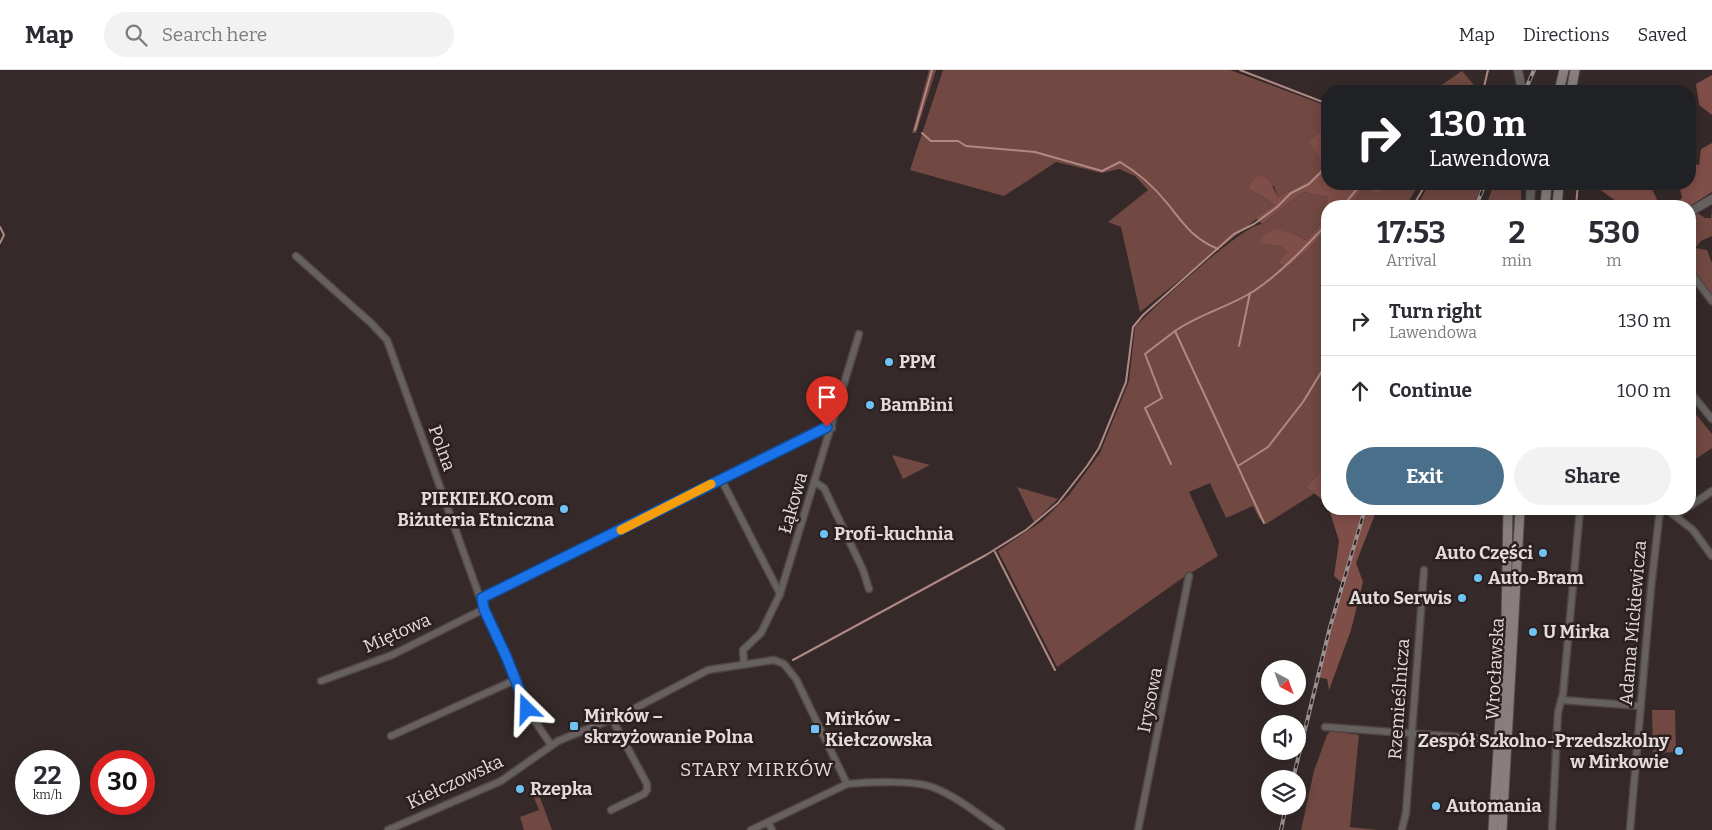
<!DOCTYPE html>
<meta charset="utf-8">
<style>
:root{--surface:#fff;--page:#f2f2f3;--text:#2b2b33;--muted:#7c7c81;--line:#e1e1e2;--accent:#4a6f8a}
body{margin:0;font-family:Bitter,serif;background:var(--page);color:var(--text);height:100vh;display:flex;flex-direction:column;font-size:19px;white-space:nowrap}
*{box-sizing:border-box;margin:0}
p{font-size:16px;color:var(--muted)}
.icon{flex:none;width:28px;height:28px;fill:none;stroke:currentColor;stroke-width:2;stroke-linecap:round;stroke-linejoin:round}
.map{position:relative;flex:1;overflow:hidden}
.sheet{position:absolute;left:1321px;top:130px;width:375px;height:315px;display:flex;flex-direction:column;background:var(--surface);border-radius:20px;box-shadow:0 2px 12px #0003}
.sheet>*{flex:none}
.hud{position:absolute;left:1321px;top:15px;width:375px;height:105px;border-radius:20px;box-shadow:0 2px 12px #0003;background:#202124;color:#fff;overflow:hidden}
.needle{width:32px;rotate:139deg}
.controls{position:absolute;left:1261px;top:590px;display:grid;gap:10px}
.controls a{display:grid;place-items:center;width:45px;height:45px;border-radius:50%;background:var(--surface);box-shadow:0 2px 12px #0003;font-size:25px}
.speed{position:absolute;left:15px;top:680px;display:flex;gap:10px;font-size:25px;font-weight:700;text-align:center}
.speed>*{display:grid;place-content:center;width:65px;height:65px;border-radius:50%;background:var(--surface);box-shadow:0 2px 12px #0003;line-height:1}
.speed small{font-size:12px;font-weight:400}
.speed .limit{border:8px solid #d22;background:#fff;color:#111}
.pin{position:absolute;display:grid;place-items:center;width:42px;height:42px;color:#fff;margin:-51px -21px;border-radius:50% 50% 50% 0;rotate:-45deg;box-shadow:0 0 5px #0007}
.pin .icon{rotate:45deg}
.me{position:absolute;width:55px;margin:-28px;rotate:338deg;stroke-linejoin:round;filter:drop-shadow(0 0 4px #0008)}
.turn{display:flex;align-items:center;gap:18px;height:105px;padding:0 25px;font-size:22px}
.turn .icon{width:65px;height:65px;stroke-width:2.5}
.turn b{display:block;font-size:35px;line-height:42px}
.eta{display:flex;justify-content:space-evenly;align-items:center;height:85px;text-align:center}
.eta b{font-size:30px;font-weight:700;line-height:35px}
.cta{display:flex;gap:10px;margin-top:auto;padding:10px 25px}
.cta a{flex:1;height:58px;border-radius:30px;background:var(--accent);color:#fff;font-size:20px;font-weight:700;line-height:58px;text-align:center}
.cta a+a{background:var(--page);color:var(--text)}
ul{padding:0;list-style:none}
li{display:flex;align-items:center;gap:15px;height:70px;padding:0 25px;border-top:1px solid var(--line)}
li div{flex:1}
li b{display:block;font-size:19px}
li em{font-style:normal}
header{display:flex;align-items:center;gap:30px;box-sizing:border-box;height:70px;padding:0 25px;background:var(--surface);border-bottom:1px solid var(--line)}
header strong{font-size:24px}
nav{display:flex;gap:28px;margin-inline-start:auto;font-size:18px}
.search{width:350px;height:45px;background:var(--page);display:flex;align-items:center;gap:12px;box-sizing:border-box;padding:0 18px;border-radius:28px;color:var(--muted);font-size:19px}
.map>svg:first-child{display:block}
.green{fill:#714842}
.forest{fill:#7f4e48}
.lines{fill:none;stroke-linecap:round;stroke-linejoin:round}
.stream{stroke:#b08985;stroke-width:2}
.minor-casing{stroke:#514645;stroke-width:9}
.tertiary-casing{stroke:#514645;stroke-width:10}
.secondary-casing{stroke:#514645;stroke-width:11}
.minor{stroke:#666160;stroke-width:6}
.tertiary{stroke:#666160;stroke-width:8}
.secondary{stroke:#877e7d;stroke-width:9}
.rail-casing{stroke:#9a9190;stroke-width:4}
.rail{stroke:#2b201f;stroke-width:2;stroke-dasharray:5.5;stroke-linecap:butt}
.route-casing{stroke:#114b97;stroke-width:12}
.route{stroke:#1a73e8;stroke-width:9}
.slow{stroke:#f59e0b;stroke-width:9}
.poi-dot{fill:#70c2f4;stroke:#2b201f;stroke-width:2}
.labels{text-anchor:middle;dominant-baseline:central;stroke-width:5;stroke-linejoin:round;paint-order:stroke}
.poi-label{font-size:18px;font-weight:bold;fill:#e3dcdb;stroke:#2b201f;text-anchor:start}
.street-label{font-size:18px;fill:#e3dcdb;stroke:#2b201f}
.neighbourhood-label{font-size:19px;letter-spacing:1px;fill:#e3dcdb;stroke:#2b201f}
</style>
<header>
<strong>Map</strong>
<div class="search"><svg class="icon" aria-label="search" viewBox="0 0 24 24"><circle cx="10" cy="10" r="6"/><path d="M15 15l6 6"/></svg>Search here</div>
<nav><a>Map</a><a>Directions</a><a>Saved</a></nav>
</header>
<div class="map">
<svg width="1712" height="760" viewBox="0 0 1712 760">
<rect width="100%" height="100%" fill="#352a29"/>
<g class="green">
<path d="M929 0H936L916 63H912Z"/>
<path d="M943 0H1230L1327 36V56L1307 72 1325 94 1308 111 1278 127 1274 116 1250 120 1261 125 1274 135 1140 242 1121 157 1108 152 1148 120 1135 106 1119 99 1102 103 1056 92 1004 126 910 100Z"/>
<path d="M1462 1 1479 21H1433Z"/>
<path d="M1391 114H1419L1406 136H1348L1364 119 1379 123Z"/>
<path d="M1429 114H1483L1473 136H1417Z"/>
<path d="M1494 114H1521V136H1486Z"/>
<path d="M1303 122 1328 127 1327 147 1306 170 1297 165 1261 172 1280 176 1287 181 1279 194 1289 196 1308 180 1327 159 1328 396 1306 417 1315 423 1266 454 1259 448 1253 436 1226 448 1210 413 1189 422 1218 486 1181 509 1057 597 998 481 1042 451 1069 425 1100 383 1129 311 1135 257C1151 240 1243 154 1262 154Z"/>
<path d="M1712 138V166L1701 171 1695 178 1707 180 1712 193V225L1690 197V149L1698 143 1705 148H1711Z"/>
<path d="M1690 337 1712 364V378L1690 393Z"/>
<path d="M892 385 930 395 903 409Z"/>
<path d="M1017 417 1058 429 1034 452Z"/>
<path d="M1652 640H1675L1676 682 1653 683Z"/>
<path d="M1331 661 1359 665 1350 757 1378 760H1301L1314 701 1327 665Z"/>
<path d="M534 711 552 760H524L520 747 539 740 528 713Z"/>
</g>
<g class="forest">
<path d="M1712 5V45L1699 35 1696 14Z"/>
<path d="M1327 56 1328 114 1392 115 1379 123 1364 119 1348 136H1328L1327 139 1326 138 1328 127 1303 122 1262 154 1256 148 1274 135 1261 125 1250 120 1249 115 1258 105 1269 110 1278 127 1308 111 1325 94 1307 72Z"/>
<path d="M1712 73V122L1690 136H1674L1682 128 1679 114H1690V93L1699 95 1701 79Z"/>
<path d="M1592 114H1652V119L1660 136H1623Z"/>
<path d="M1327 147V159L1308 180 1289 196 1278 194 1287 181 1280 176 1260 173 1264 165 1276 159 1297 165 1306 170Z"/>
<path d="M1327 396V433L1306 417Z"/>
<path d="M1329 439H1377L1356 493 1363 512 1351 560 1329 620 1327 609 1317 607 1343 514 1334 506 1339 471Z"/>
</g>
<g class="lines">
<g class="stream">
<path d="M1240 0 1328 34"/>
<path d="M1483 21 1488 0"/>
<path d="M915 60 932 0"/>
<path d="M922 63 931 71H958L966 76 1035 82 1102 101 1120 92C1137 102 1155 118 1167 133 1184 154 1192 168 1218 179"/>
<path d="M1343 136 1361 114"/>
<path d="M1413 136 1426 114"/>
<path d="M1576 136 1578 114"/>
<path d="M0 157 4 165 0 173"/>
<path d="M1239 276 1250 223"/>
<path d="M1171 394 1145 338 1162 328 1145 284 1175 261"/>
<path d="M1238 396 1268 377 1303 332 1328 291"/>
<path d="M1264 453 1175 261C1199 244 1229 237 1254 221 1281 203 1305 177 1328 153"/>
<path d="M995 482 1055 600"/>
<path d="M793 590 986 485 1026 460 1058 433 1087 396 1099 378 1126 312 1133 257 1143 245 1234 164 1254 154 1277 137 1291 123 1309 114 1328 95"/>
</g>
<g class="minor-casing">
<g id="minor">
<path d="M296 186 371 253 387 270 484 539 506 585 527 639 551 675"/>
<path d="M1690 202 1712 231"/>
<path d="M1690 322 1712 349"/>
<path d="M721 409 780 524"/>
<path d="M815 412 824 418 863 500 869 519"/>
<path d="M1690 436 1712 421"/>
<path d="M1666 439 1693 460 1712 486"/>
<path d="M1676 445 1685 439"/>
<path d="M482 528 805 366 827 357 832 358"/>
<path d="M744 593 743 580 761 563 780 524 859 264"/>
<path d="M321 611 392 585 484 539"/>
<path d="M1561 630 1641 636"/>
<path d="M1325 657 1500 670"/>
<path d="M391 666 515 610"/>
<path d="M611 740 644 724 647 720V714L612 649"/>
<path d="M768 752 772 760"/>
<path d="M1402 759 1406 743 1424 500"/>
<path d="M388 760 501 711 558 671 624 644 708 600 774 590 784 594 796 609 847 714"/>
<path d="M751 760 847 714C868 712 913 710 932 717 957 726 980 746 1001 760"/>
<path d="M1138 760 1189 506"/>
<path d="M1552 760 1558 642 1563 624 1580 439"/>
<path d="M1630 760 1651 518 1660 439"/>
</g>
</g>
<g class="tertiary-casing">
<g id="tertiary">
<path d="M1518 0 1522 21"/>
<path d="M1530 136 1531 114"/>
<path d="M1690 142 1712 129"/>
</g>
</g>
<g class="secondary-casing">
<g id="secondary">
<path d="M1559 21 1564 0"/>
<path d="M1571 21 1575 0"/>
<path d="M1545 136 1547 114"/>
<path d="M1557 136 1559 114"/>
<path d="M1493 760 1506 552 1508 439"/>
<path d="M1502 760 1520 439"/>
</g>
</g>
<use href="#minor" class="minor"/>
<use href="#tertiary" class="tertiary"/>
<use href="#secondary" class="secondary"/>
<g class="rail-casing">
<g id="rail">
<path d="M1525 21 1534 0"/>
<path d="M1476 136 1485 114"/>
<path d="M1293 709 1330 557 1365 439"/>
<path d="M1281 760 1286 736"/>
</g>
</g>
<use href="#rail" class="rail"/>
</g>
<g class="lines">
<g class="route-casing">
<path id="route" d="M527 639 506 586 484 539 482 528 827 357"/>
</g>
<use href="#route" class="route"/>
<path class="slow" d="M621 460 711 414"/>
</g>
<g class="poi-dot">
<circle cx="889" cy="292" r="5"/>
<circle cx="870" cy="335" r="5"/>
<circle cx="564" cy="439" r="5"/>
<circle cx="824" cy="464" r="5"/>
<circle cx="1543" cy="483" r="5"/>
<circle cx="1478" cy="508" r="5"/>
<circle cx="1462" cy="528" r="5"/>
<circle cx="1533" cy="562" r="5"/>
<rect x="569" y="651" width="10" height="10" rx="2.5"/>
<rect x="810" y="654" width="10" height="10" rx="2.5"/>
<circle cx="1679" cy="681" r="5"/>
<circle cx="520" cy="719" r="5"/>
<circle cx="1436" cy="736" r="5"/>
</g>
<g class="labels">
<g class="poi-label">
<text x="899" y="292">PPM</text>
<text x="880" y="335">BamBini</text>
<text x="554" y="429" text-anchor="end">PIEKIELKO.com<tspan x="554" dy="21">Biżuteria Etniczna</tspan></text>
<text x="834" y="464">Profi-kuchnia</text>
<text x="1533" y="483" text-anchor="end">Auto Części</text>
<text x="1488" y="508">Auto-Bram</text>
<text x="1452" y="528" text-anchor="end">Auto Serwis</text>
<text x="1543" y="562">U Mirka</text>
<text x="584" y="646">Mirków –<tspan x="584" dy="21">skrzyżowanie Polna</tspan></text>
<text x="825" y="649">Mirków -<tspan x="825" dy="21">Kiełczowska</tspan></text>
<text x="1669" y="671" text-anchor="end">Zespół Szkolno-Przedszkolny<tspan x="1669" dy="21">w Mirkowie</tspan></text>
<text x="530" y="719">Rzepka</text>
<text x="1446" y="736">Automania</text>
</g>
<g class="street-label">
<text transform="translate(442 378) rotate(70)">Polna</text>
<text transform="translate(793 433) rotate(-74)">Łąkowa</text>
<text transform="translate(1633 553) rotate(-85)">Adama Mickiewicza</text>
<text transform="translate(397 563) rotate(-24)">Miętowa</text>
<text transform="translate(1495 599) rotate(-87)">Wrocławska</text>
<text transform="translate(1399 629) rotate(-86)">Rzemieślnicza</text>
<text transform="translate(1150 630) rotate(-79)">Irysowa</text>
<text transform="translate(455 712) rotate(-25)">Kiełczowska</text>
</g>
<g class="neighbourhood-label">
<text x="757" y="699">STARY MIRKÓW</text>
</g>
</g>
</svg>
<div class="controls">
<a><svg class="needle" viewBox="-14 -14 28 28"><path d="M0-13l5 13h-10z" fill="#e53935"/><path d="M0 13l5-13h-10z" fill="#7c7c81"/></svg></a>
<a><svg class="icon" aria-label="sound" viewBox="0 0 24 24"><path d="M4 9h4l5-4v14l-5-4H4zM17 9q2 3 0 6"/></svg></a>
<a><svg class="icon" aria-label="layers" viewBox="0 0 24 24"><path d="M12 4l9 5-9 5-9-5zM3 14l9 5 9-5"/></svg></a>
</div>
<div class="speed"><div>22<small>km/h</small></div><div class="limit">30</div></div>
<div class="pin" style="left:827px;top:357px;background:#d93025"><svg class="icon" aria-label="arrive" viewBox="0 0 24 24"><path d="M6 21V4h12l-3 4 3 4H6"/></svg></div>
<svg class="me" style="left:527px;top:639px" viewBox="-20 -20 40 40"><path d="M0-17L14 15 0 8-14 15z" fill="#1a73e8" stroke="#fff" stroke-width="4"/></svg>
<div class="hud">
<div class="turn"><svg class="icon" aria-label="right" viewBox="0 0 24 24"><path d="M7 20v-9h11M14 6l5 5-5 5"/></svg><div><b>130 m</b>Lawendowa</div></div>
</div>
<section class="sheet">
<div class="eta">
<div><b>17:53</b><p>Arrival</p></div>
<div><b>2</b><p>min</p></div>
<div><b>530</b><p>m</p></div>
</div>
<ul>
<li><svg class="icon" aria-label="right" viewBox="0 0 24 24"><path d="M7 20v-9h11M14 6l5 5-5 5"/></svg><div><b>Turn right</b><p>Lawendowa</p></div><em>130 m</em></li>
<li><svg class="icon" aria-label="ahead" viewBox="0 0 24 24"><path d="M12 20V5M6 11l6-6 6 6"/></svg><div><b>Continue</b></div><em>100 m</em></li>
</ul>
<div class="cta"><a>Exit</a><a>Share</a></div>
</section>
</div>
